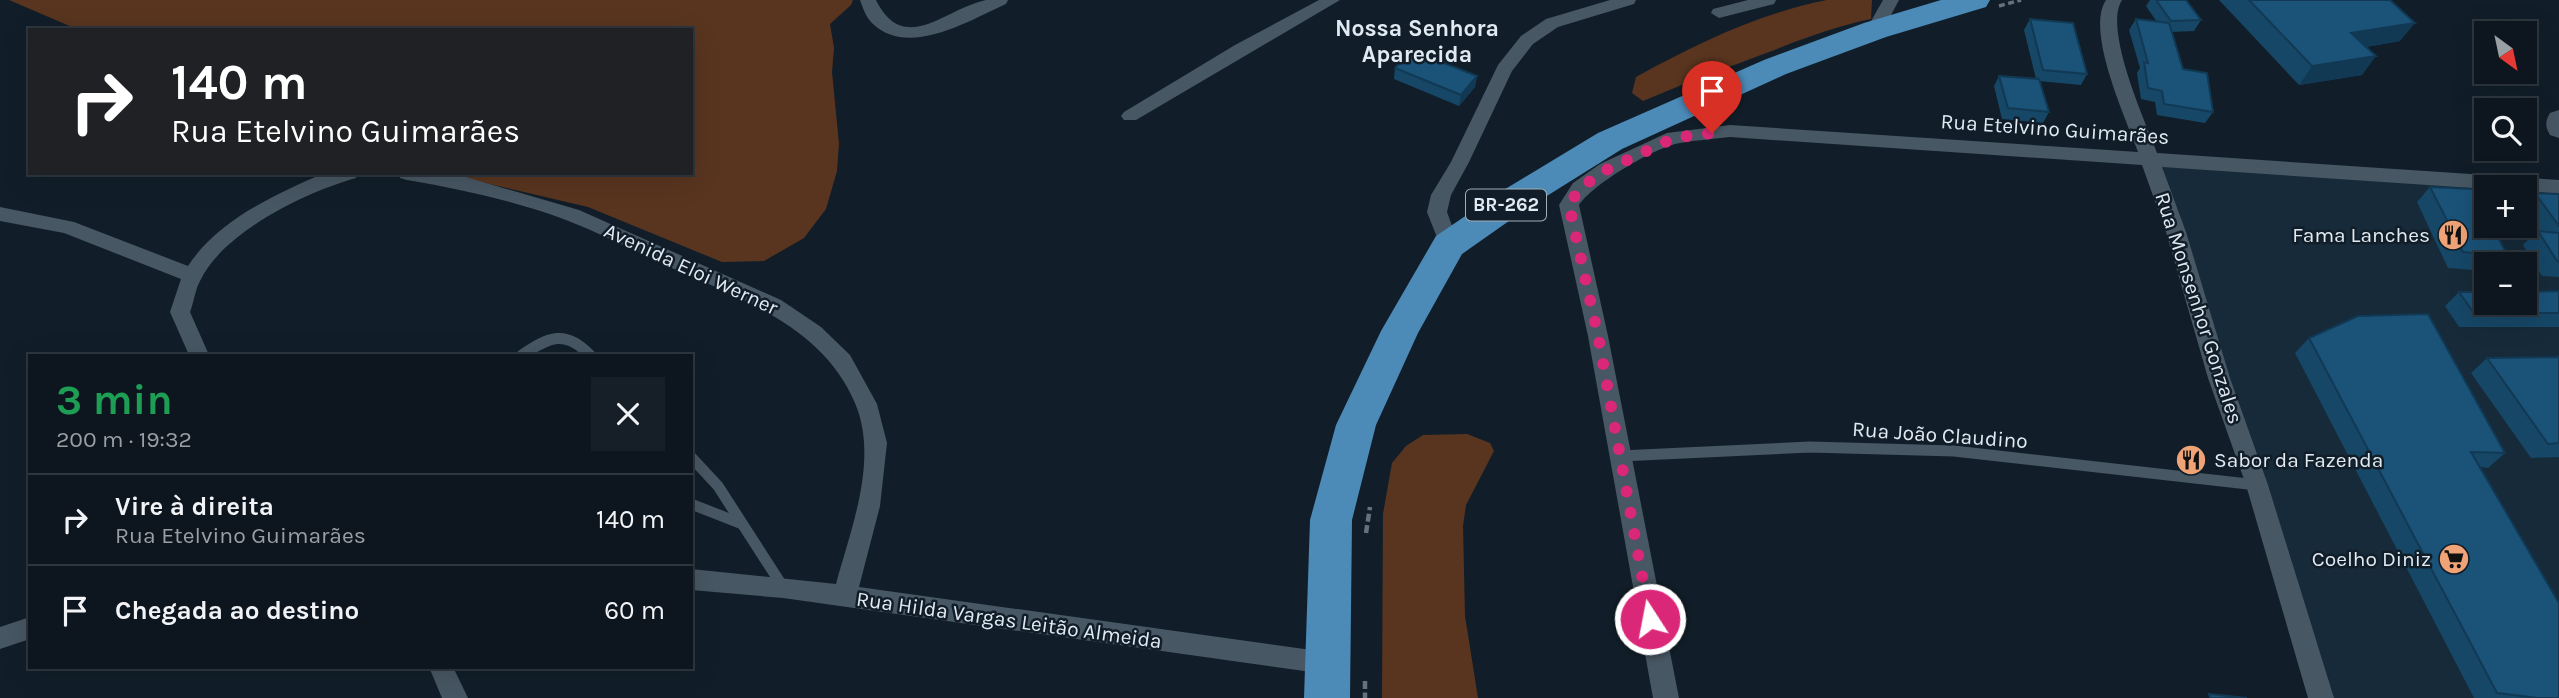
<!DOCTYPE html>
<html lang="pt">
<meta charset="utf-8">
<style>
:root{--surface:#0d161f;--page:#161f28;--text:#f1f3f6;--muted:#9a9fa4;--line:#2d353d}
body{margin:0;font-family:Karla,sans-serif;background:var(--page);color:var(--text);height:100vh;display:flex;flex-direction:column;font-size:26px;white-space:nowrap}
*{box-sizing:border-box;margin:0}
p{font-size:23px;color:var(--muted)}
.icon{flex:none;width:38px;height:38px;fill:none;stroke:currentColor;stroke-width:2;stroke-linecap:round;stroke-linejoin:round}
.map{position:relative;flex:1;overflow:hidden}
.details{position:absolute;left:28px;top:354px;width:665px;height:315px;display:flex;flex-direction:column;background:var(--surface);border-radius:0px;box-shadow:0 7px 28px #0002,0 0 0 2px var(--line)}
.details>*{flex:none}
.banner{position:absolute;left:28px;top:28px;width:665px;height:147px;border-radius:0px;box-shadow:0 7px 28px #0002,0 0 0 2px var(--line);background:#202124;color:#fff;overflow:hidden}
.needle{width:46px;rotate:147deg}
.fabs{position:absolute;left:2474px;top:21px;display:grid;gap:14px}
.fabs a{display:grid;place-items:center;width:63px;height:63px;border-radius:0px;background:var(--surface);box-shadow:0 7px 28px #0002,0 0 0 2px var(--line);font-size:35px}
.pin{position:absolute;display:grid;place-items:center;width:60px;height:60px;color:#fff;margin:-72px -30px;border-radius:50% 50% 50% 0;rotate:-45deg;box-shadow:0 0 7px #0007}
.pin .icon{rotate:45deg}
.me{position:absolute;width:77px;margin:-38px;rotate:349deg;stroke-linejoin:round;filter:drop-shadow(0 0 5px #0008)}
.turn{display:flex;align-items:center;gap:24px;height:147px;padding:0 28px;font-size:32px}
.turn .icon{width:91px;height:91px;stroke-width:2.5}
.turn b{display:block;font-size:49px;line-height:60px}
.round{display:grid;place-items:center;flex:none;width:74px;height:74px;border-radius:0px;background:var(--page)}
.overview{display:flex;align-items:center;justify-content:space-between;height:119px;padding:0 28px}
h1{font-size:42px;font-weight:700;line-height:52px;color:#1e9e55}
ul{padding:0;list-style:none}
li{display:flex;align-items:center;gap:21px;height:91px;padding:0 28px;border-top:2px solid var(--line)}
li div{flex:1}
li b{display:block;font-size:26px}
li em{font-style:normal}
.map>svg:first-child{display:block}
.built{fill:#162a39;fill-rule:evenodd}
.green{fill:#59351f}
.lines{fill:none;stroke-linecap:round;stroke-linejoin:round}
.path-far1{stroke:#65717b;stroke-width:3.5;stroke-dasharray:6 3.5;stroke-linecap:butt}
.path{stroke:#65717b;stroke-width:4.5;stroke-dasharray:8 3.5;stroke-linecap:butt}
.lane{stroke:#475763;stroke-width:11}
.street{fill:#475763;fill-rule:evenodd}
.secondary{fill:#475763;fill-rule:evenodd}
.highway{fill:#4c8ab7;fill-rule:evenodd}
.wall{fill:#164767}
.shaded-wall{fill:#123954}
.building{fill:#1a5278;stroke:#123954;stroke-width:2}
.route{stroke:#db2777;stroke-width:12;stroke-dasharray:0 21.6}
.labels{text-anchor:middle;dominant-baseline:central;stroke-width:5;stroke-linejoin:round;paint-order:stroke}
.shield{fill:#111e29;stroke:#a3adb6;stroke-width:2}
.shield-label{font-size:19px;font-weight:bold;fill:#e1eaf2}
.street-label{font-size:21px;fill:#e1eaf2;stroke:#111e29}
.poi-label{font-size:21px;fill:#e1eaf2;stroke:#111e29;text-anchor:end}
.neighbourhood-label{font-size:23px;font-weight:bold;fill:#e1eaf2;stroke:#111e29}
</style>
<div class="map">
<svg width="2559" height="698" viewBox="0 0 2559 698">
<rect width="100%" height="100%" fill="#111e29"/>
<path class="built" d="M2150 157 2559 187V698H2321ZM2487 187H2525V226H2487ZM2487 264H2525V303H2487Z"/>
<g class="green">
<path d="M9 0H853L851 5 830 24 834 48 832 72 839 144 837 171 826 209 804 238 764 261 722 262 588 207 442 173H691V30H79Z"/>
<path d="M1827 0H1872L1871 19C1836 26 1802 39 1769 52 1726 68 1685 83 1643 101L1632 93 1636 77C1696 44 1760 13 1827 0Z"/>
<path d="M1467 434 1490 443 1494 451 1466 505 1463 526 1465 616 1478 698H1382L1383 514 1392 463 1406 446 1423 435Z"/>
</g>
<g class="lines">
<path class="path-far1" d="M1999 6 2021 0"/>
<g class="path">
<path d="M1366 533 1370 507"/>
<path d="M1365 681V698"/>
</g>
<g class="lane">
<path d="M522 355C549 337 565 329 590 355"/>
<path d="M1620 456 1810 447 1954 451 2257 485"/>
<path d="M691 457 718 486 783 587"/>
<path d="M691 504 742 524"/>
</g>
<g class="street">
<path d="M860 0H876C904 57 946 8 986 0 993 0 1001 0 1008 0L1006 4C970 20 909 58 873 24 866 18 863 8 860 0Z"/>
<path d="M1319 0H1340L1136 120H1124L1121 116 1124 112 1235 45Z"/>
<path d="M1610 0H1636L1634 4 1558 27 1533 44 1512 71 1469 162 1451 195 1447 212 1459 245 1456 250 1449 252 1442 250 1427 212 1431 195 1451 162 1498 65 1521 36 1546 19Z"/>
<path d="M1748 0H1776L1774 4 1719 18 1711 13 1713 9Z"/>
<path d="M1883 0H1899L1881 34H1869L1866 30Z"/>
<path d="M2106 0H2122C2103 29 2145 121 2157 153L2559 180V194L2525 191V187L2487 189 2162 167 2186 232 2230 378 2268 485 2334 698H2308L2246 485 2208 378 2166 232 2142 165 1730 137C1714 139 1697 140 1680 143 1655 147 1593 184 1579 205L1608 336 1679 698H1653L1588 336 1559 205 1573 183 1600 164 1667 133 1730 125 2138 152C2126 119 2085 31 2106 0Z"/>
<path d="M324 173H358L356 178C306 192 223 232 200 281 195 290 194 302 190 312L209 355H189L170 312 181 279 64 233 0 221V207L74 222 188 266C219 219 275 195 324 173Z"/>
<path d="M398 173H445L462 176 579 210 781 300 821 327 850 355 877 404 887 443 880 506 859 587 1326 652 1335 655 1338 663 1335 671 1326 674 783 598 691 590V569L836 584C851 528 879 460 855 403 823 327 742 299 672 268 637 252 602 234 566 220 515 201 460 189 407 180L400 178Z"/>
<path d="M30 617V639L0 649V627Z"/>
<path d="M429 667H453L468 698H442Z"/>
</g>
<path class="secondary" d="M2559 110V138L2550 135C2545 127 2545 121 2550 113Z"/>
<path class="highway" d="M1941 0H1990L1986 7 1886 37 1786 74 1622 149 1526 209 1462 254 1418 333 1376 425 1352 520 1350 698H1304L1310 520 1336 425 1381 331 1436 236 1502 191 1598 133 1764 60 1864 23Z"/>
</g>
<g class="wall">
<path d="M2150 0H2186L2201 20 2194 31 2171 32 2183 69 2213 112 2205 123 2157 115 2155 102 2141 99 2137 73 2140 68 2129 30 2136 19 2157 22 2146 6Z"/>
<path d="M2219 0H2390L2400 41 2366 47 2362 75 2299 85Z"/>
<path d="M2030 19 2087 74 2081 85 2039 81 2049 112 2043 123 2002 119 1994 86 1999 76 2036 79 2024 30Z"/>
<path d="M1395 68 1477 76 1475 87 1459 106 1394 79Z"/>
<path d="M2430 187 2508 256 2500 264H2487V271L2448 268 2417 202Z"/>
<path d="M2535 193 2559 194V277L2542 276 2523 245 2537 231 2525 214V203Z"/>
<path d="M2559 291V327H2459L2445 306 2459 292Z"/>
<path d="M2309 338 2505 453 2488 468 2480 467 2559 698H2474L2295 353Z"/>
<path d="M2559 357V457L2531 458 2471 373 2487 358Z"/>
</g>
<g class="shaded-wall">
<path d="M2415 23 2400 41 2337 52 2351 33Z"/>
<path d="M2376 56 2362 75 2299 85 2312 66Z"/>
<path d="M1477 76 1475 87 1459 106 1461 95Z"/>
</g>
<g class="building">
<path d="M2156 0H2186L2201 20 2171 21Z"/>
<path d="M2249 0H2390L2415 23 2351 33 2376 56 2312 66Z"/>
<path d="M2030 19 2073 23 2087 74 2043 70Z"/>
<path d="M2136 19 2169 23 2183 69 2207 73 2213 112 2164 104 2162 91 2148 88 2144 62 2148 63Z"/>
<path d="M1411 50 1477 76 1461 95 1395 68Z"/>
<path d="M1999 76 2039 79 2049 112 2008 108Z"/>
<path d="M2430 187 2473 189 2487 216V226H2492L2508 256 2463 252Z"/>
<path d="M2535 193 2559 194V226Z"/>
<path d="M2538 231 2559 233V262L2557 261Z"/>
<path d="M2559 291V313H2474L2459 292H2487V303H2525V292Z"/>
<path d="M2428 314 2505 453 2471 452 2559 603V698H2538L2497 693 2309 338 2358 316Z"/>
<path d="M2559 357V443L2548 444 2487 358Z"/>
<path d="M2209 694 2247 698H2210Z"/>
</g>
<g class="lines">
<path class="route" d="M1650 619 1598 336 1569 205 1580 188 1608 169 1674 138 1712 133"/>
</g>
<defs>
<g id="restaurant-disc" transform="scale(1.575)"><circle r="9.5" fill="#efa376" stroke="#111e29"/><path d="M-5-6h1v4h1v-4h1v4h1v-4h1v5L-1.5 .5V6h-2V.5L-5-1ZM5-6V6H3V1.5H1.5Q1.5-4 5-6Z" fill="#111"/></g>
<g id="supermarket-disc" transform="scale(1.575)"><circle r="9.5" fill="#efa376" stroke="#111e29"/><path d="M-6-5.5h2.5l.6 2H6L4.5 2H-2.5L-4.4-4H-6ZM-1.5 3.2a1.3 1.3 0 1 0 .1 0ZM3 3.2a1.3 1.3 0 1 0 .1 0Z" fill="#111"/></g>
</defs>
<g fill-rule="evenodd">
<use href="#restaurant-disc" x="2453" y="235"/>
<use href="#restaurant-disc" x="2191" y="460"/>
<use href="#supermarket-disc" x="2454" y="559"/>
</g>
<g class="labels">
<rect class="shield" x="1466" y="189.5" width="80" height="31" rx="5"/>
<g class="shield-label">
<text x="1506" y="205">BR-262</text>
</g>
<g class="street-label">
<text transform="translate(2055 129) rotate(4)">Rua Etelvino Guimarães</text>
<text transform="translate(691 269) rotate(25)">Avenida Eloi Werner</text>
<text transform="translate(2199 308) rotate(72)">Rua Monsenhor Gonzales</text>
<text transform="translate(1940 435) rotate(4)">Rua João Claudino</text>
<text transform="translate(1009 620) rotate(8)">Rua Hilda Vargas Leitão Almeida</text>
</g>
<g class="poi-label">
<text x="2430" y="235">Fama Lanches</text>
<text x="2214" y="460" text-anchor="start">Sabor da Fazenda</text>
<text x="2431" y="559">Coelho Diniz</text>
</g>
<g class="neighbourhood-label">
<text x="1417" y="28">Nossa Senhora<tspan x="1417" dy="26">Aparecida</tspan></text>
</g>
</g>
</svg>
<div class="fabs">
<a><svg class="needle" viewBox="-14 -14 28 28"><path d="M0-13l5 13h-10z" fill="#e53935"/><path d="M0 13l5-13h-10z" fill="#9a9fa4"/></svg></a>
<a><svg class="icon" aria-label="search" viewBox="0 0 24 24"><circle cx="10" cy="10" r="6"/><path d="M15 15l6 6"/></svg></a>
<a>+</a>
<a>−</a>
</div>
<div class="pin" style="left:1712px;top:133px;background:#d93025"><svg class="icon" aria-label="arrive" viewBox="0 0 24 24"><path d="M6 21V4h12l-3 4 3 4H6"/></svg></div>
<svg class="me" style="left:1650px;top:619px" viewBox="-20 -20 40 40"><circle r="17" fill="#db2777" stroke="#fff" stroke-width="3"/><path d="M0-11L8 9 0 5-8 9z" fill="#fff"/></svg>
<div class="banner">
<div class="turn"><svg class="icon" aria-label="right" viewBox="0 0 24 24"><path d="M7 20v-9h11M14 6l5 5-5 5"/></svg><div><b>140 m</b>Rua Etelvino Guimarães</div></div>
</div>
<section class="details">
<div class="overview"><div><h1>3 min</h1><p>200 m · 19:32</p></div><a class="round"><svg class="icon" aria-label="close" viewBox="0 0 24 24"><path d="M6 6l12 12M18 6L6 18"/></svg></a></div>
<ul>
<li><svg class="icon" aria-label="right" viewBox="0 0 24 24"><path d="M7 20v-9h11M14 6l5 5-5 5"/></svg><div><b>Vire à direita</b><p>Rua Etelvino Guimarães</p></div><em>140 m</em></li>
<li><svg class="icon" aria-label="arrive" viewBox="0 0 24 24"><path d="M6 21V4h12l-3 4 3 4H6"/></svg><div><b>Chegada ao destino</b></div><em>60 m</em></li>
</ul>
</section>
</div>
